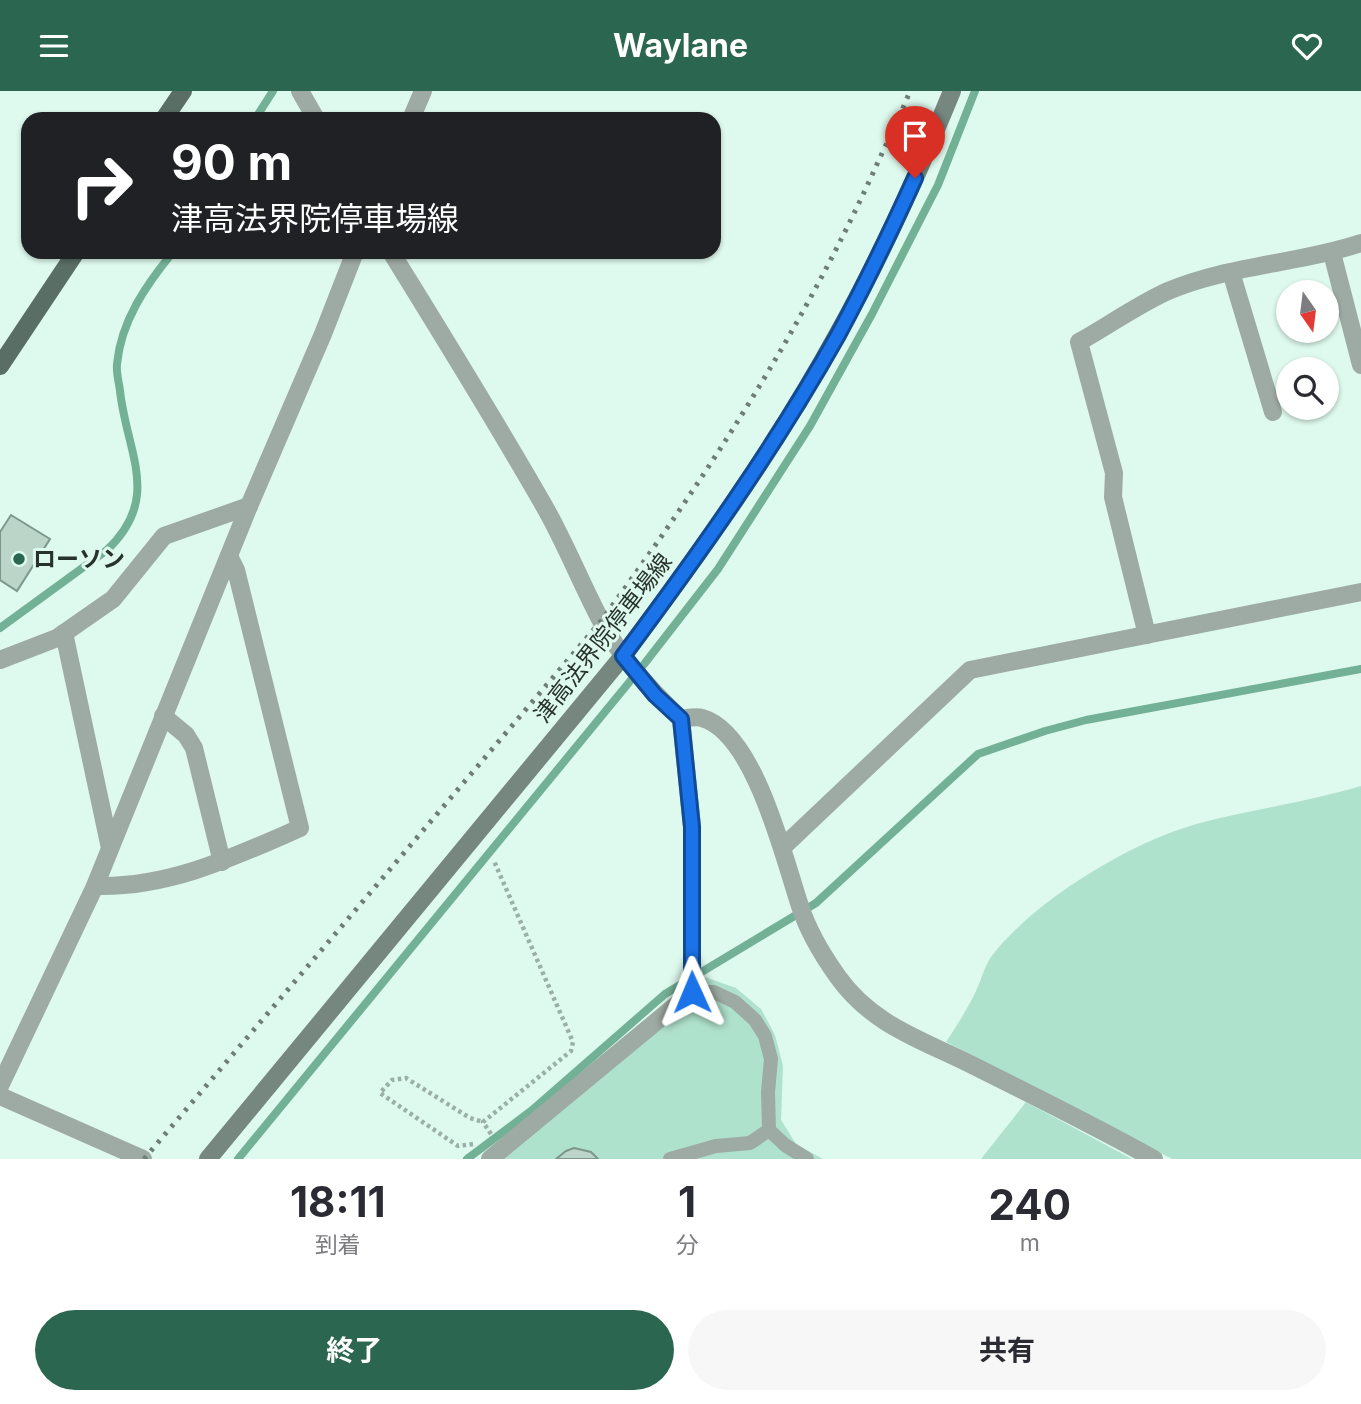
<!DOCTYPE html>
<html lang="ja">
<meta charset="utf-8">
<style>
:root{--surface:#fff;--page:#f7f7f7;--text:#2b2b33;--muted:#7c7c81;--accent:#2a6650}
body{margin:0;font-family:Inter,"Noto Sans JP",sans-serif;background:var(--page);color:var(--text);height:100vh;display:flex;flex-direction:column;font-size:26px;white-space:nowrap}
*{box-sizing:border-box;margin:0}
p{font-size:23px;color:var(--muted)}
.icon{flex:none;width:38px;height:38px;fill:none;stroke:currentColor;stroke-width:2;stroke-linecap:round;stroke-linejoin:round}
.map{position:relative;height:1068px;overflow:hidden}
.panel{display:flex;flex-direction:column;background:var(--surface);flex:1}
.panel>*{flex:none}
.guide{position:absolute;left:21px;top:21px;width:700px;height:147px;border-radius:21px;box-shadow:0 2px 5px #0004;background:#202124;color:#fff;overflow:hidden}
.needle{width:46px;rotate:166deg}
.controls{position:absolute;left:1276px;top:189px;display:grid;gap:14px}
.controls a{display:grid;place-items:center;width:63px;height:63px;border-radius:50%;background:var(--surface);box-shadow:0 2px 5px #0004;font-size:35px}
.pin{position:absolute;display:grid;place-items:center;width:60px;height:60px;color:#fff;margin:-72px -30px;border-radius:50% 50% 50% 0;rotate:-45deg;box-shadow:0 0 7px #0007}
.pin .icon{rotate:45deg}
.me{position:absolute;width:77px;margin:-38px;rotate:359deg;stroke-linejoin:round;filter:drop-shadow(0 0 5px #0008)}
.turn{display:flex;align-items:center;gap:24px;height:147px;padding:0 35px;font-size:32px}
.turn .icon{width:91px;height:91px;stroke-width:2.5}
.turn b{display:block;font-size:49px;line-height:60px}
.eta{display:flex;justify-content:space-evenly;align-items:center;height:119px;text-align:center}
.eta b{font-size:42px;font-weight:700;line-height:49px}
.cta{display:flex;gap:14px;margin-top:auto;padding:14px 35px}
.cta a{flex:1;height:80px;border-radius:42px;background:var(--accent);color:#fff;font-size:28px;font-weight:700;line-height:80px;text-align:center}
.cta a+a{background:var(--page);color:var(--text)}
header{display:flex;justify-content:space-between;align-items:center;height:91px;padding:0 35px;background:var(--accent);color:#fff;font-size:32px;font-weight:700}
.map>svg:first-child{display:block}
.green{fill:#afe2cc}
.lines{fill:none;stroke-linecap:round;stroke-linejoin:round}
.stream{stroke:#73b197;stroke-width:8}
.building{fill:#bbd6c9;stroke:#7d978b;stroke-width:2}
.path{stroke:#9aafa6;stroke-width:4.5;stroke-dasharray:3.5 3.5;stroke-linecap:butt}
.service{stroke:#9eaaa4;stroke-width:14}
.minor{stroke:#9eaaa4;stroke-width:18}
.secondary{stroke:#76877f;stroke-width:18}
.primary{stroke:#596e65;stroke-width:18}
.rail{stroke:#6d7e76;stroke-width:5;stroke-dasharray:3.5 7;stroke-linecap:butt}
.route-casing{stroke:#114b97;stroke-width:18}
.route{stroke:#1a73e8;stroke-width:12}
.poi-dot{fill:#2a6650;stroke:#def9ed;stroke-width:2.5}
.labels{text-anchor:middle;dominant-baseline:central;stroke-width:6;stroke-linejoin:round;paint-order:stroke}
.poi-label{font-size:23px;font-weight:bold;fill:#27322d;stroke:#def9ed;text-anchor:start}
.street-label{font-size:23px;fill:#27322d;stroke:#def9ed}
</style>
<header><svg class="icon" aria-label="menu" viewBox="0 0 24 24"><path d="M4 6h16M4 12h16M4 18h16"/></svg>Waylane<svg class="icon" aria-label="heart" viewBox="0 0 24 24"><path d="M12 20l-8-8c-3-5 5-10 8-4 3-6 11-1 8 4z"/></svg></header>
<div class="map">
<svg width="1361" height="1068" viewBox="0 0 1361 1068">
<rect width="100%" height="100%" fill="#def9ed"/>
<g class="green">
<path d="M1361 695V1068H1172L946 951C957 934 967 919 976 900 981 890 984 876 991 866 1033 810 1132 750 1200 732 1253 718 1308 711 1361 695Z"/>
<path d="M705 886 736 897 761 918 775 944 783 975 781 1029 796 1053 823 1068H497L693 912Z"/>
<path d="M1026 1011 1132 1068H981Z"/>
</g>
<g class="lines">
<g class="stream">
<path d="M255 28 273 0"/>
<path d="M0 537 107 459C162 407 127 363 120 300 119 291 116 282 117 273 121 230 146 194 173 161"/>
<path d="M238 1068 645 572 718 478 810 335 872 223 938 94 975 0"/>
<path d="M467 1068 531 1020 665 903 816 812 978 663 1045 640 1086 629 1361 578"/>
</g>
</g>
<g class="building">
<path d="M11 424 50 448 17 500 0 489V441Z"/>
<path d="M574 1057 591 1061 598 1068H556L566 1060Z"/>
</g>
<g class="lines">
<g class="path">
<path d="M491 1043 483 1031 571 960 573 951 494 770"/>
<path d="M473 1053 458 1055 380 1002 392 989 406 987 470 1027 483 1031"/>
</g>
<g class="service">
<path d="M692 901H714L735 911 755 929 765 945 771 968 768 1001 769 1039"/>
<path d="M670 1068 716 1055 750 1052 769 1039 785 1054 807 1068"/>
</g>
<g class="minor">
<path d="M300 0 316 28"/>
<path d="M411 28 423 0"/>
<path d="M391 161C444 247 497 332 547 420 567 456 582 494 601 530 621 567 650 599 681 628L692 736V901L490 1068"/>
<path d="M1332 162 1361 274"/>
<path d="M1231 181 1273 321"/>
<path d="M64 542 110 757"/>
<path d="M1147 544 1113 406 1114 382 1079 251C1108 235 1137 214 1168 200 1229 174 1298 173 1361 152"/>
<path d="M0 569 57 547 113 508 164 445 249 415"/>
<path d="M163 625 186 644 194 657 222 771"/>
<path d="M681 628C688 627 696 625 702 627 755 642 784 768 800 815 808 840 823 865 838 886 873 935 923 949 974 975 1034 1005 1095 1035 1154 1068"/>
<path d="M783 756 970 579 1361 501"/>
<path d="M95 795C169 797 234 766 300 737L236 479 229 465"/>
<path d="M0 995 95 795 249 415 323 243 355 161"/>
<path d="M0 1005 143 1068"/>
</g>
<path class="secondary" d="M208 1068 623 565C700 462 775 357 837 244 881 166 918 83 952 0"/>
<g class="primary">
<path d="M164 28 183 0"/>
<path d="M0 275 76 161"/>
</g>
<path class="rail" d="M144 1068 601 530C705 388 800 242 873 82 885 55 899 28 910 0"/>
</g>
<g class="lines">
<g class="route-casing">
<path id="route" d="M692 901V736L681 628 655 604 623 565C700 462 775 356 838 244 866 192 891 140 915 87"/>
</g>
<use href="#route" class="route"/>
</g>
<circle class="poi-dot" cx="19" cy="468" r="7"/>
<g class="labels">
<g class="poi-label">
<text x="33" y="468">ローソン</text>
</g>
<g class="street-label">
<text transform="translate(603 547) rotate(-52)">津高法界院停車場線</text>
</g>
</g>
</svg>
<div class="controls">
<a><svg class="needle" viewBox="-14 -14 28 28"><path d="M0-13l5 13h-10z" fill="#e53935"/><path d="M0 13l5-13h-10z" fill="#7c7c81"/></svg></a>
<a><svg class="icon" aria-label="search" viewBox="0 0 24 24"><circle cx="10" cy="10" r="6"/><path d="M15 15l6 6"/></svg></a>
</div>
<div class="pin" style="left:915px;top:87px;background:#d93025"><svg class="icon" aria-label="arrive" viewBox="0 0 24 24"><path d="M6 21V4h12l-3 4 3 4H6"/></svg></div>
<svg class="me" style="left:692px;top:901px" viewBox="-20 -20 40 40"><path d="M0-17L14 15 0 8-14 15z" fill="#1a73e8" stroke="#fff" stroke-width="4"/></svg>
<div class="guide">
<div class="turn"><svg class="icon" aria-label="right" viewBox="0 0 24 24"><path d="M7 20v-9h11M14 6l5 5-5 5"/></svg><div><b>90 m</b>津高法界院停車場線</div></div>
</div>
</div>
<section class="panel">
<div class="eta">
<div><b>18:11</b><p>到着</p></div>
<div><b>1</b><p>分</p></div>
<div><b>240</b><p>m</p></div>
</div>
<div class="cta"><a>終了</a><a>共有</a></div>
</section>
